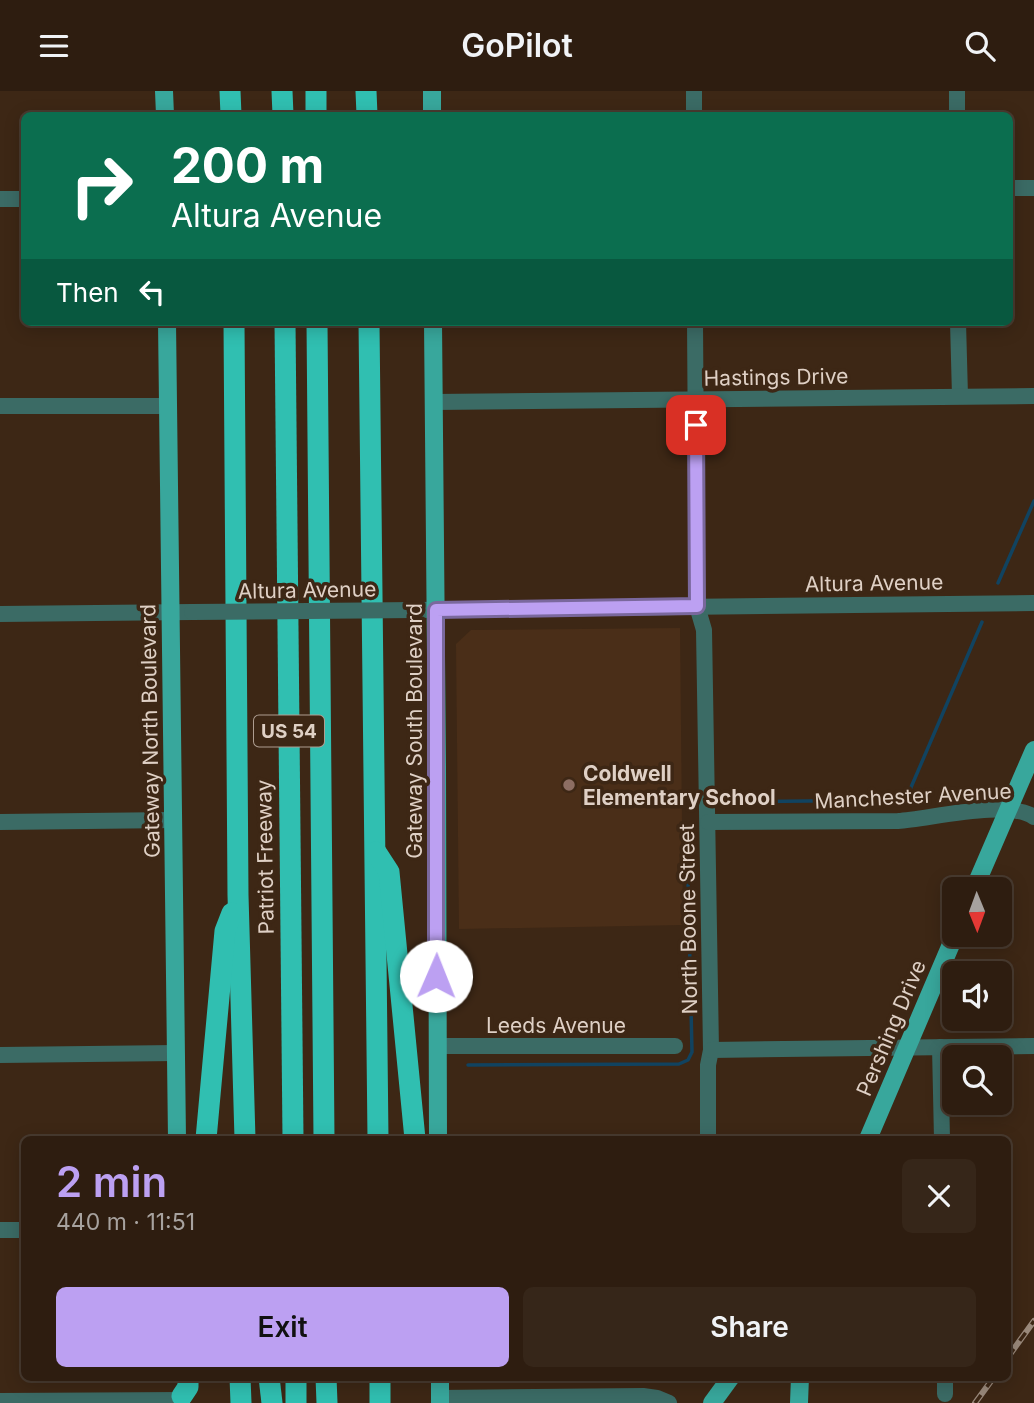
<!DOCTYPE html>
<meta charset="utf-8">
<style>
:root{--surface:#2e1d10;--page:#362619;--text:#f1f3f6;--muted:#a7a29f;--line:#493b30;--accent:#bca0f2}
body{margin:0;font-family:Inter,sans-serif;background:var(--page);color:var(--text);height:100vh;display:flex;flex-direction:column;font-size:26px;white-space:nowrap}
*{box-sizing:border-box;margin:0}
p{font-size:23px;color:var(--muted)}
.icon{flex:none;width:38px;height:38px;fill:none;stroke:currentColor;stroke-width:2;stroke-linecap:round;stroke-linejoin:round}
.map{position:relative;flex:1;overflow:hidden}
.details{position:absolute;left:21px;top:1045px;width:990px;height:245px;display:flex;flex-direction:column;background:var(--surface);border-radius:10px;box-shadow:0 4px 18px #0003,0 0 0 2px var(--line)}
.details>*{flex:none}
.banner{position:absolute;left:21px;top:21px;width:992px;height:214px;border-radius:10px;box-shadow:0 4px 18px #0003,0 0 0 2px var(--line);background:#0b6e4f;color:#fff;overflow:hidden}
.needle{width:46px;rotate:179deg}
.fabs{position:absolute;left:942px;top:786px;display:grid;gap:14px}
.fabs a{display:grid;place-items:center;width:70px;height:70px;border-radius:10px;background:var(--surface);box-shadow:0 4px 18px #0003,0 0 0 2px var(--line);font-size:35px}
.pin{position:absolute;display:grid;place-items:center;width:60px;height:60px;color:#fff;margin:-30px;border-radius:14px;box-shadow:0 4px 10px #0006}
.me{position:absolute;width:77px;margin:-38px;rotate:1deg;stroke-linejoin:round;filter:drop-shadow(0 0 5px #0008)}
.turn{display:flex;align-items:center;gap:24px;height:147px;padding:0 35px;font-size:32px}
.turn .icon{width:91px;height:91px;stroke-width:2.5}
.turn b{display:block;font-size:49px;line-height:60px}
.then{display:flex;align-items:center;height:66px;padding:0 35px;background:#0003;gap:14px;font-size:26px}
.round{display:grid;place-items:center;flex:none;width:74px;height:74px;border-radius:10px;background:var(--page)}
.head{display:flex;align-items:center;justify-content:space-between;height:119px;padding:0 35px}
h1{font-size:42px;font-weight:600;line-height:52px;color:var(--accent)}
.action{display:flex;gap:14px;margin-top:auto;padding:14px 35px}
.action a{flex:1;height:80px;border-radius:10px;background:var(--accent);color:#111;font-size:28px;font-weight:600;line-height:80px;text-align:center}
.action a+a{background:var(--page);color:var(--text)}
header{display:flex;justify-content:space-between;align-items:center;height:91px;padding:0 35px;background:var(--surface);font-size:32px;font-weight:600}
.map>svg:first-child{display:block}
.built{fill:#4a2e18}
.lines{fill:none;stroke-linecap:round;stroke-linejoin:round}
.stream{stroke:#114360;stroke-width:3.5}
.minor{stroke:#3b6b65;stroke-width:16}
.major{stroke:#38a79c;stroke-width:18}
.highway{stroke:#30bfb1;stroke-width:21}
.rail-casing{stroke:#9a897b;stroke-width:6}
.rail{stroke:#3d2715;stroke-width:3.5;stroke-dasharray:10;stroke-linecap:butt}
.minor-bridge{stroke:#3b6b65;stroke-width:16}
.route-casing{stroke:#7a689d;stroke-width:18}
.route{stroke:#bca0f2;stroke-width:12}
.education-dot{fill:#8d6e63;stroke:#3d2715;stroke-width:2.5}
.labels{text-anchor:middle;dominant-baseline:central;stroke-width:7;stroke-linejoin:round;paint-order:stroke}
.shield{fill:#3d2715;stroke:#ae9d90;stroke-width:2}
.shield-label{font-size:19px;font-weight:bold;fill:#dfd0c5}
.street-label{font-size:21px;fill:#dfd0c5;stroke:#3d2715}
.poi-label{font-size:21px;font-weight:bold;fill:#dfd0c5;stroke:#3d2715;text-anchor:start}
</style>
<header><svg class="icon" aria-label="menu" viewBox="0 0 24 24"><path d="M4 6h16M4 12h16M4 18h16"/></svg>GoPilot<svg class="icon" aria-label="search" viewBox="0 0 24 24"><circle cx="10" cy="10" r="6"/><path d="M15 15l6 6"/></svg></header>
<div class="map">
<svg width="1034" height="1312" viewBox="0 0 1034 1312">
<rect width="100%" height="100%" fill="#3d2715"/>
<path class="built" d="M680 537 683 834 459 838 456 553 471 539Z"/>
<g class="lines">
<g class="stream">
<path d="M998 492 1034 410"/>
<path d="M723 711 901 709 909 701 982 531"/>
<path d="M468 974 679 973 688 969 692 961 687 744"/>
</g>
<g class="minor">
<path d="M694 24V0"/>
<path d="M957 24V0"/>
<path d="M1010 97H1034"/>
<path d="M0 108H24"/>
<path d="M695 231 697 515 704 539 711 959 708 974V1048"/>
<path d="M958 231 960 305"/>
<path d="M434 311 1034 305"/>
<path d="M0 315H168"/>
<path d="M416 519 1034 512"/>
<path d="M0 523 192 521"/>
<path d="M0 731 173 729"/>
<path d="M708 731 898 730C930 728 1007 708 1034 726"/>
<path d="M437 955H675"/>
<path d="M940 956 942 1048"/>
<path d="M711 959 1034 955"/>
<path d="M0 964 176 962"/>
<path d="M0 1139H24"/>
<path d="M945 1286V1303"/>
<path d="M440 1307 643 1305 657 1307 669 1312"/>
<path d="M0 1310 182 1309"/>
</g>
<g class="major">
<path d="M164 0 165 24"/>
<path d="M432 24V0"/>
<path d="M167 231 177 1048"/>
<path d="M433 231 437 675 438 1048"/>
<path d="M974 798 1034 659"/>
<path d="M868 1048 955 844"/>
<path d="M440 1286V1312"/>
<path d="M712 1312 731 1286"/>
<path d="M799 1312 800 1286"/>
</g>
<g class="highway">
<path d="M230 0 231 24"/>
<path d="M282 0 283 24"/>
<path d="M316 0V24"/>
<path d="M366 0 367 24"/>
<path d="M234 231 238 804 245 1048"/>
<path d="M285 231 293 1048"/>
<path d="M317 231 324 1048"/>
<path d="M369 231 378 1048"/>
<path d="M376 761 389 781 415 1048"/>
<path d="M206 1048 225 840 232 822"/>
<path d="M240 1286 241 1312"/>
<path d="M269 1286 272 1312"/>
<path d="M296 1286V1312"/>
<path d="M326 1286 327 1312"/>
<path d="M380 1286V1312"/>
<path d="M182 1305 188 1296V1286"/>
</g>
<g class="rail-casing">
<g id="rail">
<path d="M1008 1266 1034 1230"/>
<path d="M975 1312 994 1286"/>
</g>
</g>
<use href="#rail" class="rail"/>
<path class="minor-bridge" d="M192 521 416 519"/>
</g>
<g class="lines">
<g class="route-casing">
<path id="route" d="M436 885V519L697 515 696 334"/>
</g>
<use href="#route" class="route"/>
</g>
<circle class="education-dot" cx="569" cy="694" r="7"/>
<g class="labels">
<rect class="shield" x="254" y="624.5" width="70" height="31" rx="5"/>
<g class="shield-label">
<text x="289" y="640">US 54</text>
</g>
<g class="street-label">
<text transform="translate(776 286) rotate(-1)">Hastings Drive</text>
<text transform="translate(874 492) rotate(-1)">Altura Avenue</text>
<text transform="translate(307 499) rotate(-1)">Altura Avenue</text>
<text transform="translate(150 640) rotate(-91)">Gateway North Boulevard</text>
<text transform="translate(414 640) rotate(-90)">Gateway South Boulevard</text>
<text transform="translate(913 705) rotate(-3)">Manchester Avenue</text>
<text transform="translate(265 766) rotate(-91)">Patriot Freeway</text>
<text transform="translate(688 828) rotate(-91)">North Boone Street</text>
<text x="556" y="934">Leeds Avenue</text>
<text transform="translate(891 937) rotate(-67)">Pershing Drive</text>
</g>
<g class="poi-label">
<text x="583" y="682">Coldwell<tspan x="583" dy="24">Elementary School</tspan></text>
</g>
</g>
</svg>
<div class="fabs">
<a><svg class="needle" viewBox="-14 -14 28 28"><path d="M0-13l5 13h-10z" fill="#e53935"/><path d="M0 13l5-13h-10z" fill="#a7a29f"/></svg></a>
<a><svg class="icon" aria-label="sound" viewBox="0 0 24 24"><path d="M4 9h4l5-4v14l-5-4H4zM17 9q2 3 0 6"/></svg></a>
<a><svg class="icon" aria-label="search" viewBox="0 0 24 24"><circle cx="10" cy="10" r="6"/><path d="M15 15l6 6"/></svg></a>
</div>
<div class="pin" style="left:696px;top:334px;background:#d93025"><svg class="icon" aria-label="arrive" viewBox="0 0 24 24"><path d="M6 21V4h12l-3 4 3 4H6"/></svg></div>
<svg class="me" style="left:436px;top:885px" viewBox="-20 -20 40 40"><circle r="19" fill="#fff"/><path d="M0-13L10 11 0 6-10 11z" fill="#bca0f2"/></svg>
<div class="banner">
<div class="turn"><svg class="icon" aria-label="right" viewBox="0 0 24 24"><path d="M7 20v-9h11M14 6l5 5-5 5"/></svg><div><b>200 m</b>Altura Avenue</div></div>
<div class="then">Then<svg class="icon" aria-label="left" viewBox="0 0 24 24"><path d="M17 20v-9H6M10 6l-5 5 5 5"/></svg></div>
</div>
<section class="details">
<div class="head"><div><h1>2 min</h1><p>440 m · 11:51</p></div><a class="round"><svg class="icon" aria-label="close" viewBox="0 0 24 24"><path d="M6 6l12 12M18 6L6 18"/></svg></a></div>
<div class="action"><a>Exit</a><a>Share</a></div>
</section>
</div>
